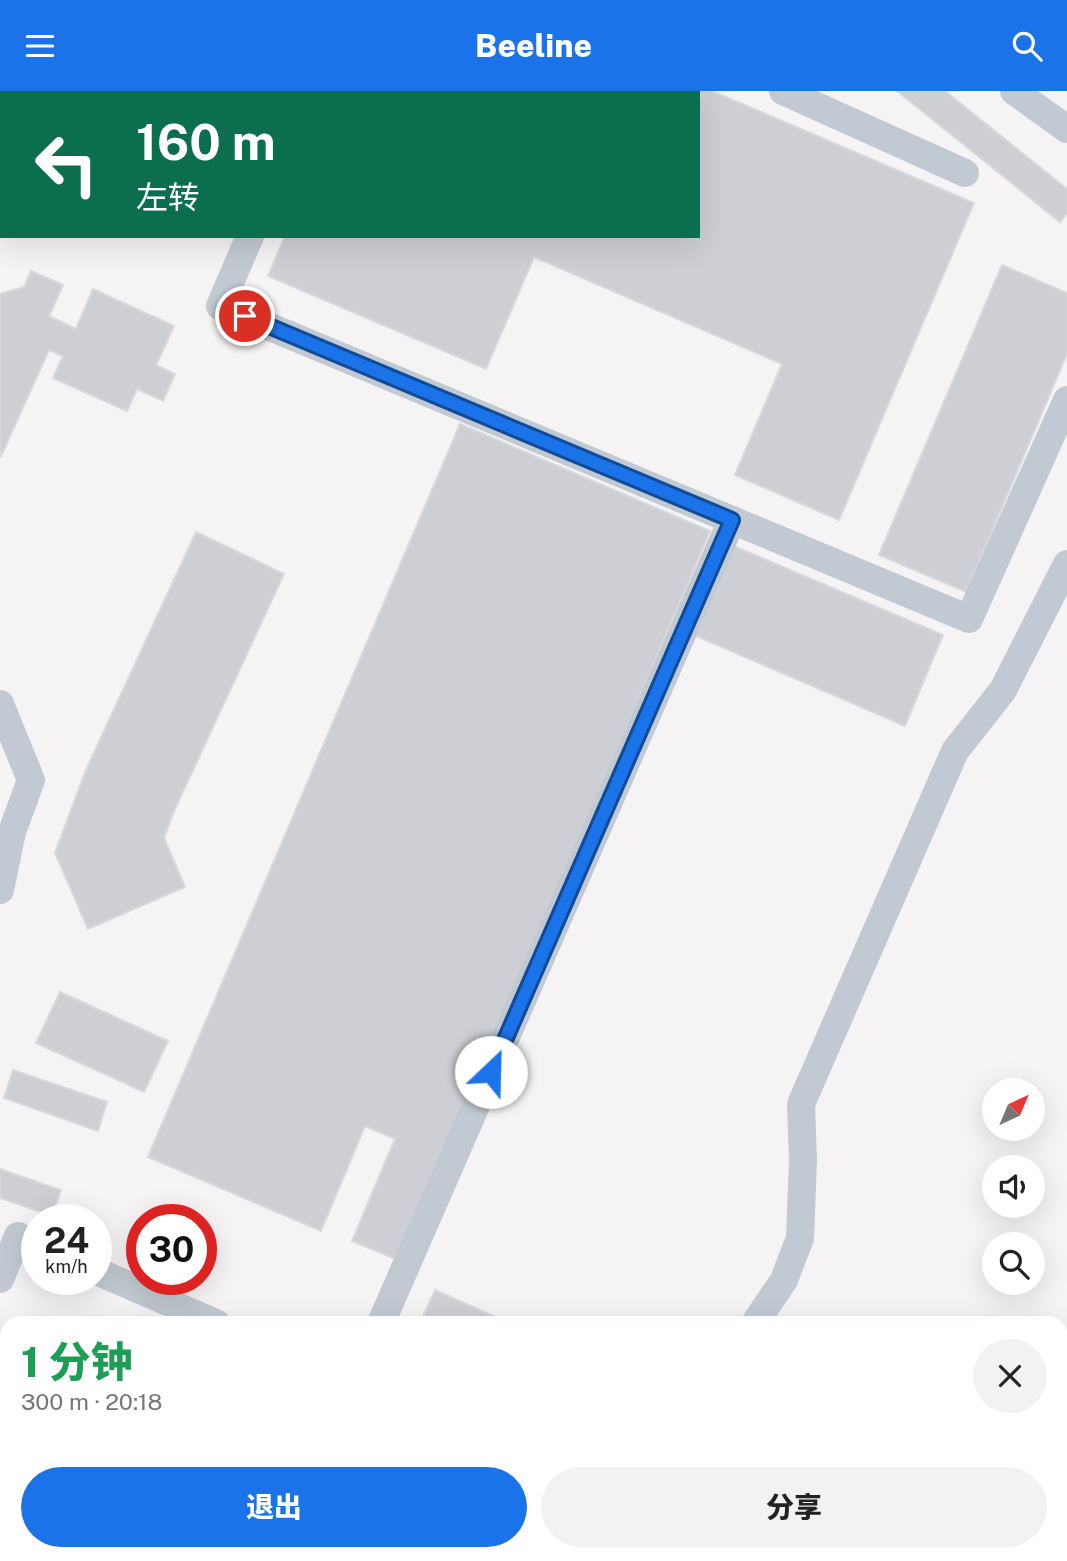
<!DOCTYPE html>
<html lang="zh">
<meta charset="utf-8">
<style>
:root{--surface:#fff;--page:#f2f2f2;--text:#222;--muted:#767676;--accent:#1a73e8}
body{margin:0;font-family:"Public Sans","Noto Sans SC",sans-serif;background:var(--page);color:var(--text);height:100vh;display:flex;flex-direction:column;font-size:26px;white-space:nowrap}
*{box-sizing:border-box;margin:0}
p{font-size:23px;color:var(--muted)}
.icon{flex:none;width:38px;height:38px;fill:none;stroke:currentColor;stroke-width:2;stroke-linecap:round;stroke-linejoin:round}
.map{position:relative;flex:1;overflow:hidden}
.sheet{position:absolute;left:0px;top:1225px;width:1068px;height:245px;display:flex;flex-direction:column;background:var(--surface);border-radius:21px 21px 0 0;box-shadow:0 7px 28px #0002}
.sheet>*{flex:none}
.guide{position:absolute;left:0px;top:0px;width:700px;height:147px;box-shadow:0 7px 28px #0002;background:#0b6e4f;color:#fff;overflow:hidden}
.needle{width:46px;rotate:44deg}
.buttons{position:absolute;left:982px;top:987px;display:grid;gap:14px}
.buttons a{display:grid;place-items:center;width:63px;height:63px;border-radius:50%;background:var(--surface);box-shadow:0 7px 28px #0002;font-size:35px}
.speed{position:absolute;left:21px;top:1113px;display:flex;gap:14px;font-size:35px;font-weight:700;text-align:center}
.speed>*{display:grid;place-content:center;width:91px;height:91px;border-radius:50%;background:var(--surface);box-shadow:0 7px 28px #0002;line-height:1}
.speed small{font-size:18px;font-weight:400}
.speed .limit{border:10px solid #d22;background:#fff;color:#111}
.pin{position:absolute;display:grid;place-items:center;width:60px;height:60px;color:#fff;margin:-30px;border:4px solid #fff;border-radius:50%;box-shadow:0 2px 7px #0007}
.me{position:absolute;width:77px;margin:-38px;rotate:24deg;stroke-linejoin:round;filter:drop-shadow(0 0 5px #0008)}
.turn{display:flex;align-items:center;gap:24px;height:147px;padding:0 21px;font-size:32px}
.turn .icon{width:91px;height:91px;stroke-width:2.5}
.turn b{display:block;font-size:49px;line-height:60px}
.round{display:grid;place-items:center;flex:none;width:74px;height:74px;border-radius:37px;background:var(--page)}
.head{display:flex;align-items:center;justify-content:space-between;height:119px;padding:0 21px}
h1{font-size:42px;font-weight:800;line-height:52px;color:#1e9e55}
.button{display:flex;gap:14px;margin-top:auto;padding:14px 21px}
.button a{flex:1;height:80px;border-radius:42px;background:var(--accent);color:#fff;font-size:28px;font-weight:800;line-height:80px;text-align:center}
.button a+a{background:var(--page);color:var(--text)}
header{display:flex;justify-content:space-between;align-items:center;height:91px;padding:0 21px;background:var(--accent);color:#fff;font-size:32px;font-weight:800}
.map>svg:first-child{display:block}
.building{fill:#cdcfd5;stroke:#d7d9de;stroke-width:2}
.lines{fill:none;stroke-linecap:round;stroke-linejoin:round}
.minor{stroke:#c1cad2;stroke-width:28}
.route-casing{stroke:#114b97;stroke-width:18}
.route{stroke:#1a73e8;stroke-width:12}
</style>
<header><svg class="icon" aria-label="menu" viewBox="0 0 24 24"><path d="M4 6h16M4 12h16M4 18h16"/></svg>Beeline<svg class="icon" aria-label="search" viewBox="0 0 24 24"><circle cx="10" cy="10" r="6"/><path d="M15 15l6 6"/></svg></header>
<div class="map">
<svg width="1067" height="1470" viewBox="0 0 1067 1470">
<rect width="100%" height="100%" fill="#f5f3f3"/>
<g class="building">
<path d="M145 0H297L144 2Z"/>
<path d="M347 0H712L974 112 839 429 735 384 782 273 534 166 486 278 268 185 285 145H698V2H346Z"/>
<path d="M897 0H945L1067 98V122L1060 131Z"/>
<path d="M1002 174 1067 202V263L966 501 879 464Z"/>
<path d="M31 180 63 194 49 225 76 238 93 198 174 235 156 274 175 283 163 310 137 298 127 320 53 287 63 265 49 259 0 367V203L24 196Z"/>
<path d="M460 333 710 440 400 1170 352 1150 395 1048 365 1035 321 1140 148 1066Z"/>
<path d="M196 441 284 483 174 720 164 747 185 796 88 838 55 762 86 679Z"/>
<path d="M734 455 943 544 905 635 696 545Z"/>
<path d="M60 901 168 950 144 1001 36 952Z"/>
<path d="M13 979 107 1011 98 1040 4 1007Z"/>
<path d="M0 1078 61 1099 52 1125 0 1107Z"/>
<path d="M435 1199 509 1232H420Z"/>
<path d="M391 1463H459L475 1470H388Z"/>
<path d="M854 1463H1047L1064 1470H870Z"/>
</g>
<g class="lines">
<g class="minor">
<path d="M783 0 965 82"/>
<path d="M1014 0 1067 38"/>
<path d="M314 2V0"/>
<path d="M250 145 220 215 969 528 1067 309"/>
<path d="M0 613 31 689 12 741 0 799"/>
<path d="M96 1180 216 1232"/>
<path d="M0 1188 18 1145"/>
<path d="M381 1232 732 429"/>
<path d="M755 1232 784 1189 800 1147 803 1069 801 1013 955 660 1003 599 1067 473"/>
<path d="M259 1463 272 1470"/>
<path d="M739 1463 755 1470"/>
<path d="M131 1470 134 1463"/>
</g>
</g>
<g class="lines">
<g class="route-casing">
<path id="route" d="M245 225 732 429 491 981"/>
</g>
<use href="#route" class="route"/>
</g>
</svg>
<div class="buttons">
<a><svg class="needle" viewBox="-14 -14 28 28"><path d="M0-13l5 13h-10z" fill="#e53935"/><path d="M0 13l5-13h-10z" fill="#767676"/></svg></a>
<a><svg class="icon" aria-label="sound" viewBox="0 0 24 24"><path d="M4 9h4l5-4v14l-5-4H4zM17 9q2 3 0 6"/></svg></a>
<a><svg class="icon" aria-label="search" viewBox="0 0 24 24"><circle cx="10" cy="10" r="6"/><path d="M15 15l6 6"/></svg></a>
</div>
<div class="speed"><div>24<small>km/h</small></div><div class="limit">30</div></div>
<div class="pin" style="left:245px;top:225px;background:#d93025"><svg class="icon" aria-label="arrive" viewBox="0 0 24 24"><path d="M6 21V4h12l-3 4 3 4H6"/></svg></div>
<svg class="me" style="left:491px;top:981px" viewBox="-20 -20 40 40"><circle r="19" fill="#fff"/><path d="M0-13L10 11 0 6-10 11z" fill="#1a73e8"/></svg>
<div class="guide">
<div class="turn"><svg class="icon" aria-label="left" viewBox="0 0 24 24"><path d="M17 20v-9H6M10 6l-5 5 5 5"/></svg><div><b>160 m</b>左转</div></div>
</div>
<section class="sheet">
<div class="head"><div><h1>1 分钟</h1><p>300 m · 20:18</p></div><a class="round"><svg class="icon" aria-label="close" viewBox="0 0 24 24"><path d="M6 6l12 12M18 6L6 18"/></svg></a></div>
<div class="button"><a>退出</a><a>分享</a></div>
</section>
</div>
